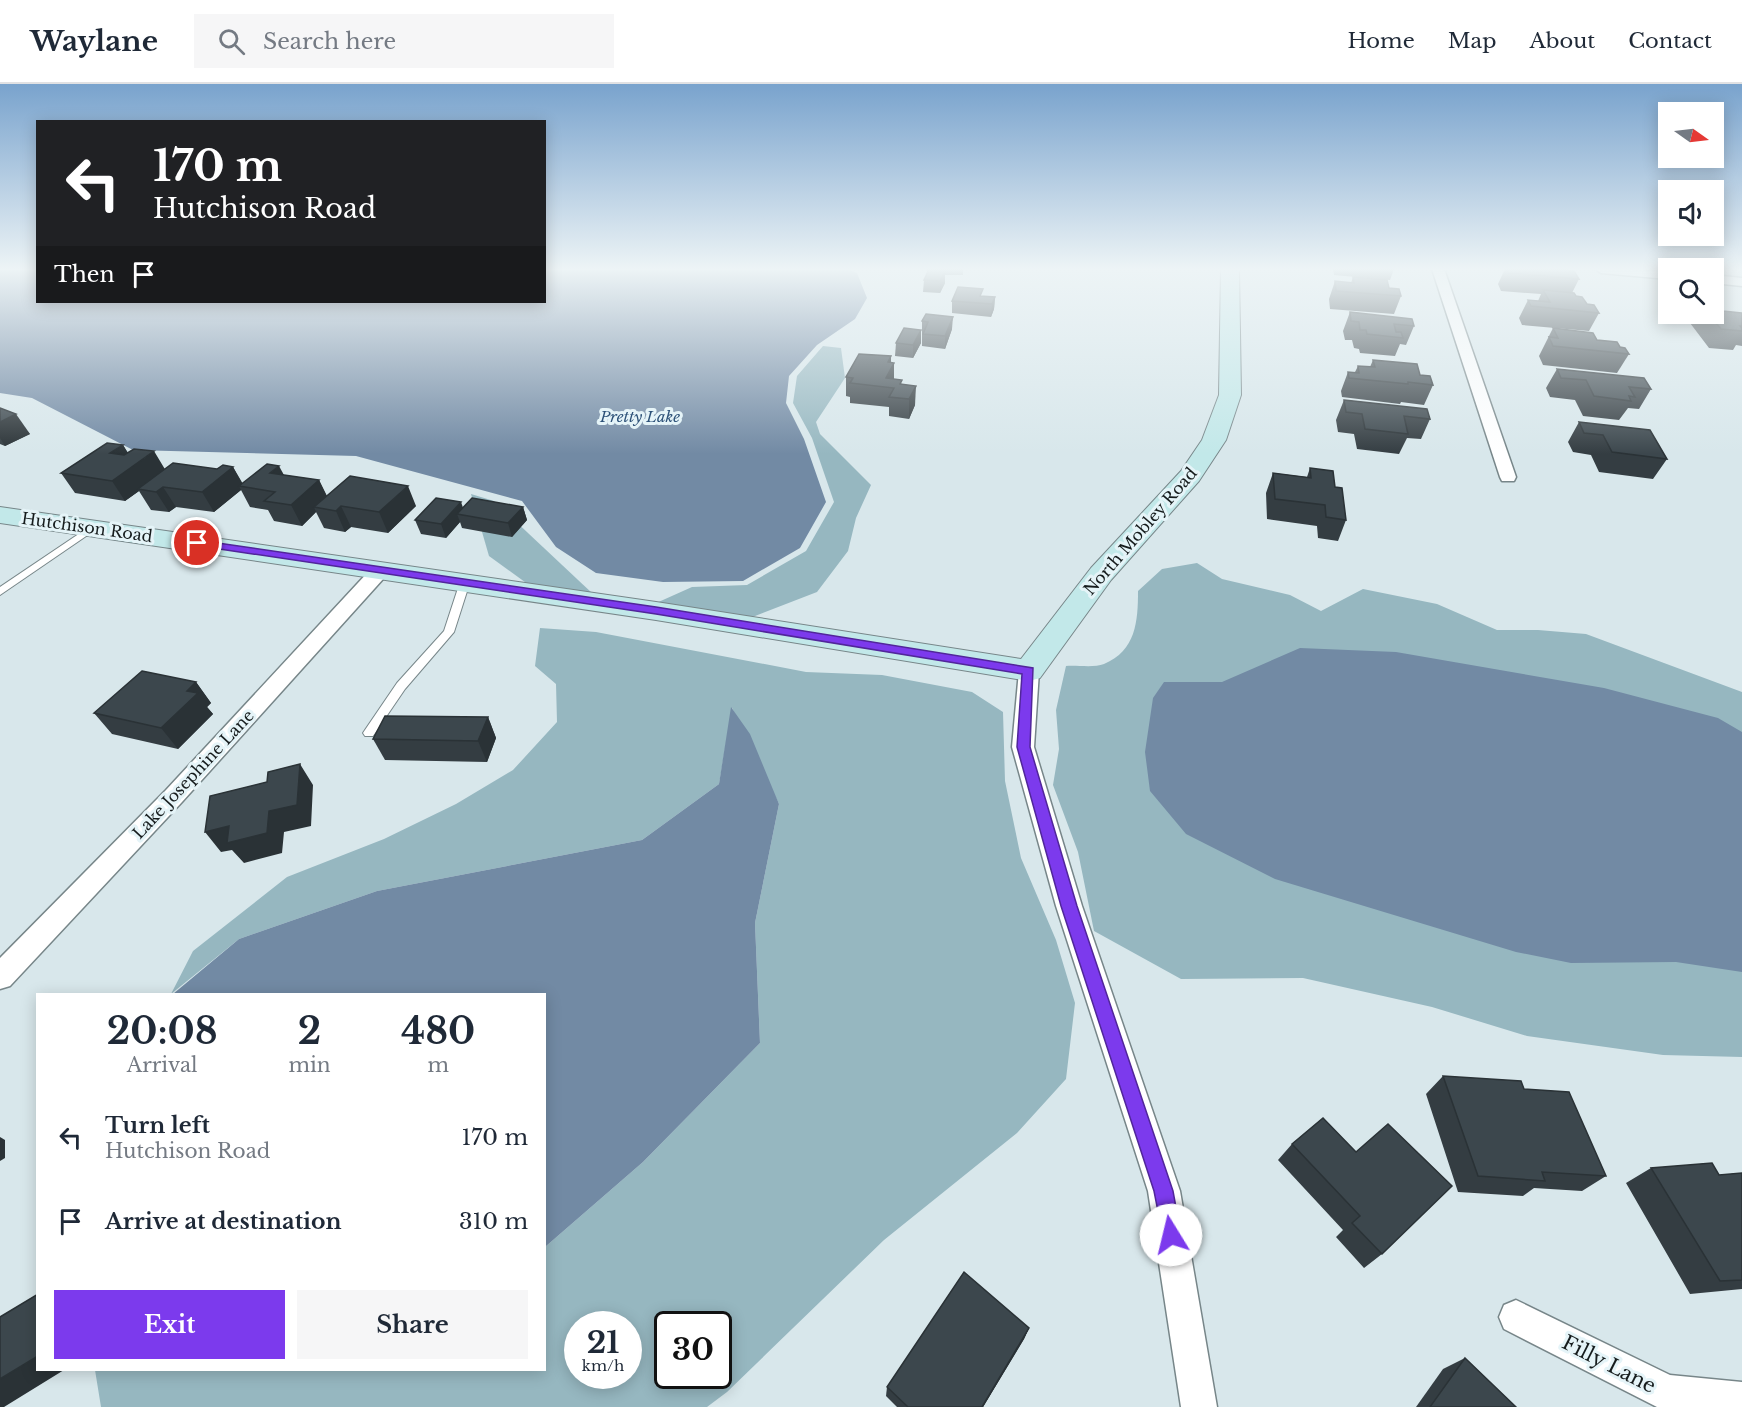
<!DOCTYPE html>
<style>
:root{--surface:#fff;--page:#f6f6f7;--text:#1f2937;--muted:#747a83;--line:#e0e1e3;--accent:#7c3aed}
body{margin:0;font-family:"Libre Baskerville",serif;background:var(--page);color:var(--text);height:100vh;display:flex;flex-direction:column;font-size:22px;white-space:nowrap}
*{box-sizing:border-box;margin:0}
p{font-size:20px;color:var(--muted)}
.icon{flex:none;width:33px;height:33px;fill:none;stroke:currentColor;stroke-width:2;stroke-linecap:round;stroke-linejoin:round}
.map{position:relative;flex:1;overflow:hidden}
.details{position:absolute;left:36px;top:909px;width:510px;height:378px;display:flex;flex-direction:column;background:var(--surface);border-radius:0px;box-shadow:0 3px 15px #0003}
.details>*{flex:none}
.guide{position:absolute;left:36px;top:36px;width:510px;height:183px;border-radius:0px;box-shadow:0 3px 15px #0003;background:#202124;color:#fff;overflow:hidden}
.needle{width:39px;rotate:104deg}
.controls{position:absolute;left:1658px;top:18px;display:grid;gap:12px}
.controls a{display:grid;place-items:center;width:66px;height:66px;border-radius:0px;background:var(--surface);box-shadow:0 3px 15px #0003;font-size:30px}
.speed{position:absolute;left:564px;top:1227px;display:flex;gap:12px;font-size:30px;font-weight:700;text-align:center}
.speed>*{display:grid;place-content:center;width:78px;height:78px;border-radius:50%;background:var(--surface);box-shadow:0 3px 15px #0003;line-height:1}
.speed small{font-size:15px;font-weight:400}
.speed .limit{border:3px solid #111;border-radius:9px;background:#fff;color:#111}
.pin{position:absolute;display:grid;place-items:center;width:51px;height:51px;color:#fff;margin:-26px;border:3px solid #fff;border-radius:50%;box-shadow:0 2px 6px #0007}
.me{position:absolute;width:66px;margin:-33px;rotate:351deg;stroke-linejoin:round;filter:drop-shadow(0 0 4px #0008)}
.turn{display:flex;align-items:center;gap:21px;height:126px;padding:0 18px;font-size:27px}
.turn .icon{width:78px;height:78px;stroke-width:2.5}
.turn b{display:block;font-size:42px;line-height:51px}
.then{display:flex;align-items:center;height:57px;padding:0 18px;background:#0003;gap:12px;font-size:22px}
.eta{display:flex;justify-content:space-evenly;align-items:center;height:102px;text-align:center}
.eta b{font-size:36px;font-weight:700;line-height:42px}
.primary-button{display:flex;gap:12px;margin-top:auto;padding:12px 18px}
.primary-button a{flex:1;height:69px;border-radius:0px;background:var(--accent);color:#fff;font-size:24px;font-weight:700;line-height:69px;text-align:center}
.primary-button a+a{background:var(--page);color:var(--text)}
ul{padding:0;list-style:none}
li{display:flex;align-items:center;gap:18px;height:84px;padding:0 18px}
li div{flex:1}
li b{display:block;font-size:22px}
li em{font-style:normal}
header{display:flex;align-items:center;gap:36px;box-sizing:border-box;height:84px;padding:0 30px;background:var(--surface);border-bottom:2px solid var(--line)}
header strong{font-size:28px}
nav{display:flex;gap:33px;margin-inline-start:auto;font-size:21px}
.search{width:420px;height:54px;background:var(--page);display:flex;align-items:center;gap:15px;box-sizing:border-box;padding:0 21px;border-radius:0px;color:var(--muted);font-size:22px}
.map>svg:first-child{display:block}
.green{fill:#96b7c0;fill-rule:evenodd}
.water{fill:#728aa4}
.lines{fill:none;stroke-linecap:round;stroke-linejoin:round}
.lane-casing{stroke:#778689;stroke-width:2}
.street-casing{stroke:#778689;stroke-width:3}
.secondary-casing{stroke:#778689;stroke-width:2}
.lane{fill:#fff;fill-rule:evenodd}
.street{fill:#fff;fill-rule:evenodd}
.secondary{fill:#c2e8e9;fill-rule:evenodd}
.wall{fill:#343d42}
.shaded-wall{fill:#2a3236}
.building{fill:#3c474d;stroke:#2a3236;stroke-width:1.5}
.route{fill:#7c3aed;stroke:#51269a;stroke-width:1.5}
.labels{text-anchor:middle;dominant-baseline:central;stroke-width:6;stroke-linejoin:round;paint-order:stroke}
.far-water-label{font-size:15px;font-style:italic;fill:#2c5178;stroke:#e5f4f8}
.street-label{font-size:16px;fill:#161c1d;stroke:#e5f4f8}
.near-street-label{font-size:20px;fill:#161c1d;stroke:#e5f4f8}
</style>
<header>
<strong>Waylane</strong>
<div class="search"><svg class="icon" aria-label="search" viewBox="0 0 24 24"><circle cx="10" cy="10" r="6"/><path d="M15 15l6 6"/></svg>Search here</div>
<nav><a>Home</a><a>Map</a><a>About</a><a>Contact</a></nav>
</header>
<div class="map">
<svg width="1742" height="1323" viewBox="0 0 1742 1323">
<rect width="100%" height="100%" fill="#d8e7eb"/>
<g class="green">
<path d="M823 262 841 264 845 294 816 338 820 350 871 401 856 434 848 467 817 508 750 534 654 520 692 503 747 501 806 467 834 418 812 354 793 319 797 292Z"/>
<path d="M471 410 494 417 593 510 529 501 489 472Z"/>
<path d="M1197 479 1222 495 1290 511 1321 527 1363 505 1437 520 1497 546H1538L1586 550 1742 608V973L1663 971 1527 952 1432 923 1303 894 1181 895 1094 847 1078 768 1053 701 1059 665 1056 626 1066 582C1077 581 1094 584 1104 580 1136 567 1138 537 1138 507L1162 485Z"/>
<path d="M540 544 596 548 806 588 882 591 972 608 1003 628 1005 697 1021 774 1056 856 1075 919 1066 995 1017 1049 884 1156 727 1308 707 1323H101L95 1286H544L545 1163 643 1078 760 959 755 839 779 720 732 624 719 700 642 756 377 807 239 855 171 910 193 867 287 793 384 755 456 720 513 686 557 638 556 600 535 582ZM578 1240H628V1292H578ZM668 1240H718V1292H668Z"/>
</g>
<g class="water">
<path d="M0 185H37L38 218H544L545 185H848L857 189 867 214 855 235 817 261 789 292 786 319 804 355 826 418 800 464 743 497 663 498 596 489 556 463 522 417 356 372 133 366 32 314 0 309Z"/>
<path d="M1300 564 1396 568 1604 604 1718 634 1742 648V888L1676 878 1571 879 1516 868 1275 795 1186 750 1150 707 1145 668 1153 614 1164 598H1222Z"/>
<path d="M731 623 750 650 779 720 755 839 760 959 643 1078 545 1163 544 910H173L239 855 377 807 642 756 719 700Z"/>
</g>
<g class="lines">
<g class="lane-casing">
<g id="lane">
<path d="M92 441 95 442V446L0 511V503Z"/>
<path d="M465 495 470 498 454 548 405 605 373 652H365L363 649 365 646 397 599 444 547 460 498Z"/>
</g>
</g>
<g class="street-casing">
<g id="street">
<path d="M1432 185H1444L1516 393 1514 397H1502L1500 393Z"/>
<path d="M1595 185 1668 187V195L1601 189Z"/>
<path d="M1713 191 1742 194V202L1713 199Z"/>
<path d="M384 480 393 486 384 494 182 718 10 902 0 905V874L166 706 370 486Z"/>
<path d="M1029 580 1036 582 1039 587 1034 663 1082 822 1180 1107 1217 1323H1181L1148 1107 1056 822 1012 663 1019 587 1022 582Z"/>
<path d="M1516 1216 1670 1291 1742 1298V1323H1657L1504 1245 1499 1233 1504 1221Z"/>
</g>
</g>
<g class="secondary-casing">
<path id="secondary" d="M1221 185H1239L1241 311 1226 356 1199 397 1111 496 1040 594 1029 597 656 536 0 439V423L656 518 1021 575 1091 484 1181 387 1202 356 1219 311Z"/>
</g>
<use href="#lane" class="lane"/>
<use href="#street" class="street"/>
<use href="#secondary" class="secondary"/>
</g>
<g class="wall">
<path d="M927 185H963V191H945V199L940 209 923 208 924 196 928 188Z"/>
<path d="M1333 185H1394L1390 196 1334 191Z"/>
<path d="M1505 185H1560L1579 195 1572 209 1599 229 1589 247 1522 241 1519 234 1528 216 1538 217 1541 210 1501 207 1498 200Z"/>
<path d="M1353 193 1389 204 1401 212 1394 230 1330 225 1329 215 1335 197 1351 199Z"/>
<path d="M982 212 995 213 994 225 991 233 952 229V217Z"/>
<path d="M1723 227 1742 229V262L1736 261 1733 266 1709 264 1687 235 1690 230H1713Z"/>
<path d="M1350 228 1414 242 1406 261 1400 260 1395 272 1360 269 1359 265 1354 264 1352 256H1345L1343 247Z"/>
<path d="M926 230 952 245 945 265 922 262V237Z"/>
<path d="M1553 244 1597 256 1620 263 1629 270 1617 289 1543 281 1539 272Z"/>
<path d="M896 259H921L913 274 895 272Z"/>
<path d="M1373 276 1420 291 1433 301 1424 321 1401 318 1400 320 1342 313 1341 307 1348 288H1355L1358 282 1370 283Z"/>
<path d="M891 279H894V295L902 300 915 321 909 335 889 332V323L850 319V313L846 312V293Z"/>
<path d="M1557 285 1651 305 1639 325 1628 324 1619 336 1583 332 1575 316 1550 313 1546 304Z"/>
<path d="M1344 316 1430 335 1421 355 1407 354 1399 370 1357 365 1354 350 1338 348 1336 336Z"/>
<path d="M0 324 30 350 5 362 0 360Z"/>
<path d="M1579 338 1667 375 1653 395 1599 388 1591 371 1573 368 1568 358Z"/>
<path d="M123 361 128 369 165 385H217L233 383 243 400 284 391 319 396 327 412 416 422 388 449 351 443 345 448 324 444 316 428 302 442 274 437 268 426 250 423 241 406 214 428 176 423 169 428 151 426 139 407 125 417 75 409 61 389Z"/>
<path d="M1310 384 1335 403 1346 436 1338 457 1318 454 1317 442 1267 435 1266 409 1273 389 1307 393Z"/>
<path d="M523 423 527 436 512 453 462 444 460 438 446 454 421 450 415 436 463 424Z"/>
<path d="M196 598 211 619 207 623 213 630 178 665 112 650 94 629Z"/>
<path d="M488 633 496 654 487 678 385 676 373 655Z"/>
<path d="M1443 992 1524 1005 1606 1092 1582 1107 1534 1104 1523 1112 1458 1108 1426 1010Z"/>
<path d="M1323 1034 1382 1170 1364 1184 1336 1153 1343 1146 1278 1076 1292 1060Z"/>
<path d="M1651 1084 1719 1091 1742 1089V1205L1690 1210 1626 1099Z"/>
<path d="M1029 1244 1024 1255 983 1323H897L886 1312 887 1303Z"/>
<path d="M1465 1274 1516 1323H1416L1443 1285Z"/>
</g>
<g class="shaded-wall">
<path d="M945 187V199L940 209V197Z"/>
<path d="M995 213 994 225 991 233 992 220Z"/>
<path d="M953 233 952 245 945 265V252Z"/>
<path d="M921 246V259L913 274V261Z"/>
<path d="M891 272V285L894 279V298L886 294 888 278Z"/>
<path d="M916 302 915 321 909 335V315Z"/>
<path d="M16 330 30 350 5 362 0 354V338Z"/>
<path d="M123 361 135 381 154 367 166 387 138 405 139 407 125 417 112 397 110 369Z"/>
<path d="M279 382 290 402 270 389Z"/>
<path d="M233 383 244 403 239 402 241 406 214 428 202 408Z"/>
<path d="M319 396 329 417 314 423 316 428 302 442 291 421Z"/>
<path d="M408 402 416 422 388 449 379 428Z"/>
<path d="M163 403 176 423 169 428 156 408Z"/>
<path d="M461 418 466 432 457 430 460 438 446 454 441 440Z"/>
<path d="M341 422 351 443 345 448 336 427Z"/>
<path d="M523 423 527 436 512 453 508 439Z"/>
<path d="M196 598 211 619 207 623 213 630 178 665 161 644 187 607Z"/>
<path d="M488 633 496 654 487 678 478 657Z"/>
<path d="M300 680 313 701 311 742 284 748 282 769 244 779 232 766 221 768 205 748Z"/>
<path d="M0 1053 5 1056V1074L0 1077Z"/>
<path d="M1029 1244 1024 1255 983 1323H982Z"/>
<path d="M38 1272V1286H64L4 1323H0V1295Z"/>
</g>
<g class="building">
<path d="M929 185 945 187 940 197 924 196Z"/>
<path d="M1507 185H1560L1574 187 1579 195 1509 189Z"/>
<path d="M1353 193 1387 196 1389 204 1399 205 1401 212 1336 207 1335 197 1354 199Z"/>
<path d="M958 203 983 205 980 212 995 213 992 220 952 217Z"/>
<path d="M1543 206 1574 209 1576 212 1582 213 1587 220 1594 221 1599 229 1531 222 1528 216 1550 218Z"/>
<path d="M1713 218 1716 219 1723 227 1742 229V242H1740L1742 244V247L1721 245 1708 230H1713Z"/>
<path d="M1350 228 1412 235 1414 242 1394 240 1396 248H1401L1403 254 1367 250 1366 246H1360L1359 238 1351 237Z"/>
<path d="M926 230 953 233 945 252 923 250 928 238 922 237Z"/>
<path d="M904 244 921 246 913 261 896 259Z"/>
<path d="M1553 244 1593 249 1597 256 1617 258 1620 263 1625 264 1629 270 1553 262 1549 253 1558 254Z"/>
<path d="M859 270 891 272 888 278 894 279 886 294 902 296 900 300 916 302 909 315 889 313 894 304 850 299 853 294 846 293Z"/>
<path d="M1373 276 1417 280 1420 291 1430 292 1433 301 1408 298V300L1349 294 1348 288 1359 289 1358 282 1375 283Z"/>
<path d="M1557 285 1644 294 1651 305 1629 303 1635 313 1629 312 1631 317 1594 312 1586 296 1561 294Z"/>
<path d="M1344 316 1427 325 1430 335 1404 332 1408 350 1365 345 1362 330 1346 328Z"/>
<path d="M0 324 16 330 0 338Z"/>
<path d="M1579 338 1650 346 1667 375 1612 368 1603 351 1584 349Z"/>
<path d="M107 359 123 361 110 369 124 371 134 365 154 367 112 397 61 389Z"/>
<path d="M173 379 217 385 223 381 233 383 202 408 163 403 156 408 138 405Z"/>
<path d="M267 380 279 382 270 389 319 396 291 421 264 417 275 408 239 402Z"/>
<path d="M1310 384 1333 387 1335 403 1342 404 1346 436 1326 433 1325 421 1275 415 1273 389 1311 394Z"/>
<path d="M350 392 408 402 379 428 341 422 336 427 314 423Z"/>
<path d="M436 414 461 418 441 440 415 436Z"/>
<path d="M472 414 523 423 508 439 457 430Z"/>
<path d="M142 587 196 598 187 607 198 609 161 644 94 629Z"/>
<path d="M385 632 488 633 478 657 373 655Z"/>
<path d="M300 680 297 721 269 727 267 749 227 759 229 742 205 748 210 712 267 698 268 688Z"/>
<path d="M1443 992 1521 997 1524 1005 1569 1008 1606 1092 1542 1088 1545 1097 1478 1092Z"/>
<path d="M1323 1034 1356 1068 1388 1040 1452 1102 1382 1170 1352 1139 1360 1132 1292 1060Z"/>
<path d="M1712 1079 1719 1091 1742 1089V1196L1720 1197 1651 1084Z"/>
<path d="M964 1188 1029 1244 982 1323H908L887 1303Z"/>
<path d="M38 1210V1272L0 1295V1233Z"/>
<path d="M1465 1274 1516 1323H1430Z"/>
</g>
<linearGradient id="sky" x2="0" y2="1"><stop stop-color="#79a3cd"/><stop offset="0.5" stop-color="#edf4f6"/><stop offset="1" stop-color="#edf4f6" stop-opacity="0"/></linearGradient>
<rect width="1742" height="370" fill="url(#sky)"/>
<path class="route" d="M197 456 656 523 1033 584 1030 663 1077 822 1173 1107 1181 1151 1178 1158 1171 1161 1164 1158 1154 1107 1061 822 1017 663 1022 590 656 530 193 461 191 459Z"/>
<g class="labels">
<g class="far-water-label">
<text x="640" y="332">Pretty Lake</text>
</g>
<g class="street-label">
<text transform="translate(87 443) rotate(8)">Hutchison Road</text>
<text transform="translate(1140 447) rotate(-49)">North Mobley Road</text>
<text transform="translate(193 690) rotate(-47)">Lake Josephine Lane</text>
</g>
<g class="near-street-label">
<text transform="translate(1609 1280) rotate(27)">Filly Lane</text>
</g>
</g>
</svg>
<div class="controls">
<a><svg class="needle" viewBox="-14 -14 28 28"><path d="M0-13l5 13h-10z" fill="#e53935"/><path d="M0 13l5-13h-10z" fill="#747a83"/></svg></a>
<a><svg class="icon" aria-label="sound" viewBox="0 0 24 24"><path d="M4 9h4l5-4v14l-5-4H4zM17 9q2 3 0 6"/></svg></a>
<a><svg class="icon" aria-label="search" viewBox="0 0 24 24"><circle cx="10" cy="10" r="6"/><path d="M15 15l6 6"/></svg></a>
</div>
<div class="speed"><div>21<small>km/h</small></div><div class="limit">30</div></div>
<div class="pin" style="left:197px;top:459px;background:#d93025"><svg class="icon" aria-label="arrive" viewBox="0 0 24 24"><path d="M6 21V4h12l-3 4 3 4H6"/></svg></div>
<svg class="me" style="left:1171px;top:1151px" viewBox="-20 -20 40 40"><circle r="19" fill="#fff"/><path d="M0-13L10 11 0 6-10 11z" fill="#7c3aed"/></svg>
<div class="guide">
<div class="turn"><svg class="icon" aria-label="left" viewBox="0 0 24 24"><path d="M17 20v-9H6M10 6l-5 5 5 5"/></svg><div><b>170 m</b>Hutchison Road</div></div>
<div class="then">Then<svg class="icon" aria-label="arrive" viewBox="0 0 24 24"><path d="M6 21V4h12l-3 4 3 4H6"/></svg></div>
</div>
<section class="details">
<div class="eta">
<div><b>20:08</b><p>Arrival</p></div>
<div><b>2</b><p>min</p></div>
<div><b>480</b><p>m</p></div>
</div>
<ul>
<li><svg class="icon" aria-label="left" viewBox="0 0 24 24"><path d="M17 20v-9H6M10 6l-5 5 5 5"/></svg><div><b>Turn left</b><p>Hutchison Road</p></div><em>170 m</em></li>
<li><svg class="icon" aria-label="arrive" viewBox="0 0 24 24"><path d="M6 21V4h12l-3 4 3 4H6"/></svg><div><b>Arrive at destination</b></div><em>310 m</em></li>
</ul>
<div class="primary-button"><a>Exit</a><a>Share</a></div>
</section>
</div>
